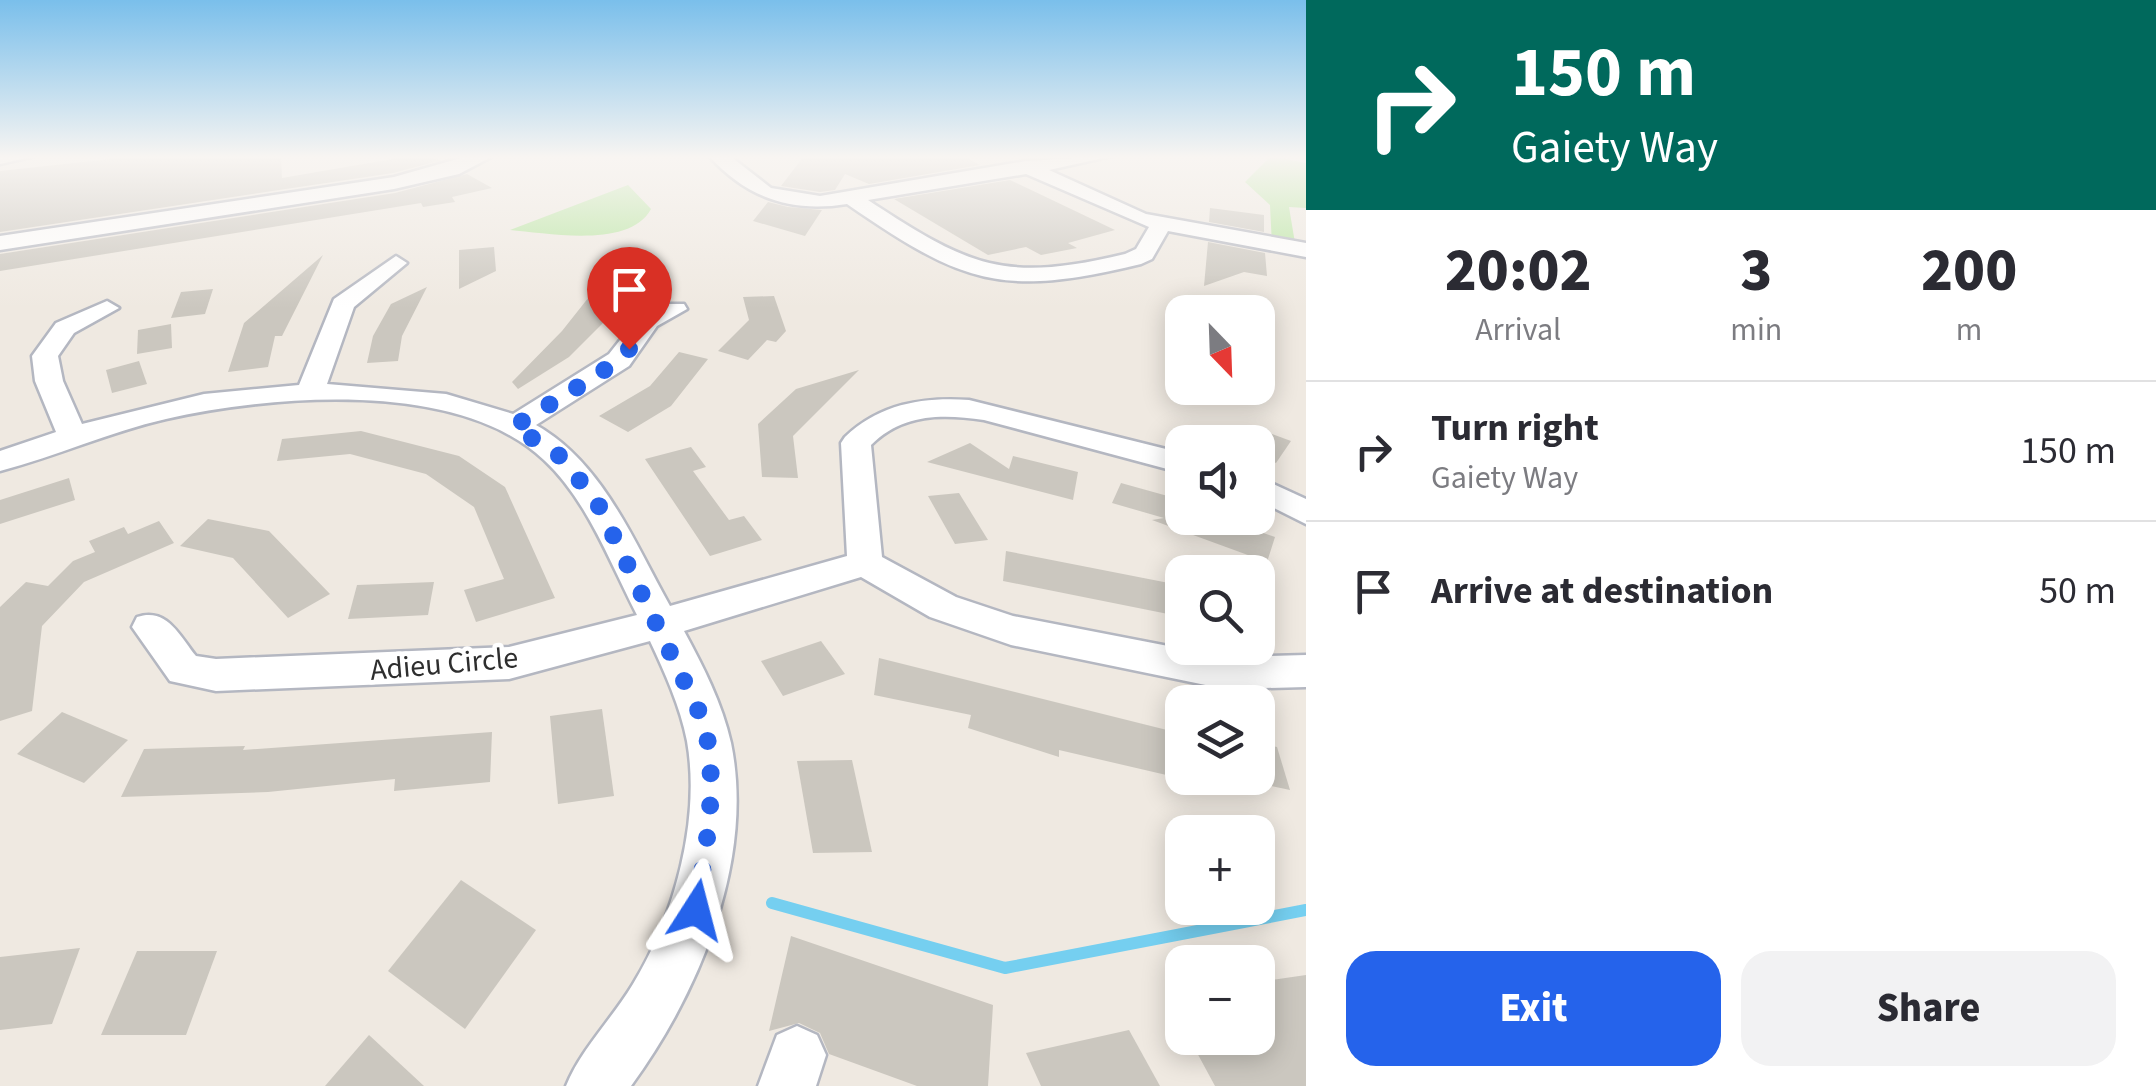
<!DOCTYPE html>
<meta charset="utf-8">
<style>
:root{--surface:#fff;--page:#f2f2f3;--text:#2b2b33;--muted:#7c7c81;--line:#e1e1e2;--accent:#2563eb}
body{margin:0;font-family:"Source Sans 3",sans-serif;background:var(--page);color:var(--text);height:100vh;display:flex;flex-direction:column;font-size:38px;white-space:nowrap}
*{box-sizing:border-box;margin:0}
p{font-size:32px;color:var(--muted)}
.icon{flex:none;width:55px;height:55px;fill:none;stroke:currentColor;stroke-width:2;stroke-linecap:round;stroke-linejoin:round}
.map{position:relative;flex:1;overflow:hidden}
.sheet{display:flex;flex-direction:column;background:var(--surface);width:850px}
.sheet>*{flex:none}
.top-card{background:#00695c;color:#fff;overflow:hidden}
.needle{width:65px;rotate:157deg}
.controls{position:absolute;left:1165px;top:295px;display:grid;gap:20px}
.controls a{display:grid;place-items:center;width:110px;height:110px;border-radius:20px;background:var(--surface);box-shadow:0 5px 25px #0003;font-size:50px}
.pin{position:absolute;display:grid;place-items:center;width:85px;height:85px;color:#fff;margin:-102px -42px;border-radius:50% 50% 50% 0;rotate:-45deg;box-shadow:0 0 10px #0007}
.pin .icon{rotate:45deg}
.me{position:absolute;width:110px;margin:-55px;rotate:9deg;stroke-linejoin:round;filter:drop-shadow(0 0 8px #0008)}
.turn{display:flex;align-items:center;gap:35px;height:210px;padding:0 40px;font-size:45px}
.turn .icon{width:130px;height:130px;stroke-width:2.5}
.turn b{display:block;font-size:70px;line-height:85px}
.eta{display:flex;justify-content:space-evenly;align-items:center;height:170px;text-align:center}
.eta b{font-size:60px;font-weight:800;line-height:70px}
.action{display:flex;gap:20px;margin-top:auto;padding:20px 40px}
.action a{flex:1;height:115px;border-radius:30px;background:var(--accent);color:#fff;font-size:40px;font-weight:800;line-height:115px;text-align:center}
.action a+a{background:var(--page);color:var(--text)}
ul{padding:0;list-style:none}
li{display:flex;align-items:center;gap:30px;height:140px;padding:0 40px;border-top:2px solid var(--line)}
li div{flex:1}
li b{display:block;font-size:38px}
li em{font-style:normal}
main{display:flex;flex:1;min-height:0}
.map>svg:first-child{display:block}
.green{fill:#b6e59e}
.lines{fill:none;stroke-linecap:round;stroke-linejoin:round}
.stream{stroke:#75cff0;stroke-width:12}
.building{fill:#cbc7bf}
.minor-casing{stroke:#b4b7c1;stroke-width:5}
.minor{fill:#fff;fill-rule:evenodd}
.route{stroke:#2563eb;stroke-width:18;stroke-dasharray:0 32.4}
.labels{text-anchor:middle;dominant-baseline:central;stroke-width:9;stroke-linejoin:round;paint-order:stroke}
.street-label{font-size:30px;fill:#2e2e2e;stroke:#fff}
</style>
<main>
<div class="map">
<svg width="1306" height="1086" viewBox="0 0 1306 1086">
<rect width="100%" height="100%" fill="#efe9e1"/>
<g class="green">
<path d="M1271 156 1306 163V208L1289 207 1296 249 1272 245 1270 205 1245 182Z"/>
<path d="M628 185 651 209C630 249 547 233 510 230Z"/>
</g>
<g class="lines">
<path class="stream" d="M772 903 1005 968 1306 910"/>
</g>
<g class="building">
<path d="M138 156H281L282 178 410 156 442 160 393 173 0 232V171Z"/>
<path d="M804 156H963L980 165 869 184 845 174 835 190 820 192 781 186Z"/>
<path d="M467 174 492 188 452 197 455 202 423 207 421 203 0 271V254L395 193Z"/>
<path d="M1010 180 1115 230 1068 243 1077 248 1041 255 1026 247 988 255 894 199Z"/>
<path d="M768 202 788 207 822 210 805 236 753 221Z"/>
<path d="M1210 208 1264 215V232L1209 222Z"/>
<path d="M1208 242 1265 253 1267 276 1244 272 1204 286Z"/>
<path d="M494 247 496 271 459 289V250Z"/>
<path d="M323 255 282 336H275L268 367 228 372 244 323Z"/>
<path d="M644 269 607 319 569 357 518 389 512 382 562 331 604 278Z"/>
<path d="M427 287 402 336 398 361 367 363 373 336 391 304Z"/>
<path d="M213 289 205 314 171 318 181 292Z"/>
<path d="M774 296 786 331 776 342 767 340 748 360 718 351 749 320 743 297Z"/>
<path d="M171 324 172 348 137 354 138 330Z"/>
<path d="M679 352 708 359 671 406 628 432 599 416 650 386Z"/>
<path d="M139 361 147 384 112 393 106 370Z"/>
<path d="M859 370 793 436 798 478 762 477 758 424 796 389Z"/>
<path d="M1258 429 1291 441 1276 463 1258 455Z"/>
<path d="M361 431 459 456 505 487 555 598 476 622 464 590 504 579 474 507 426 474 350 454 277 461 282 439Z"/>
<path d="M970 443 1009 469 1013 456 1078 472 1073 500 927 462Z"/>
<path d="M691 447 706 467 693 471 729 520 744 516 762 540 710 556 645 459Z"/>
<path d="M69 478 75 500 0 524V500Z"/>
<path d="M1121 483 1182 500V518H1220L1275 537 1267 562 1152 520 1164 518 1112 503Z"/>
<path d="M959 493 988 540 955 544 928 496Z"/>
<path d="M208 519 269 531 330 594 288 618 233 558 180 546Z"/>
<path d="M159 521 174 543 84 582 42 626 32 711 0 721V607L26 582 48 586 73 561 95 552 89 541 124 527 128 534Z"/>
<path d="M1006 551 1174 584 1178 616 1003 581Z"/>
<path d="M434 582 428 615 348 619 357 585Z"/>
<path d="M821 641 845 674 783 696 761 661Z"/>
<path d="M879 658 1167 730 1175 777 1059 750V757L968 728 971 715 874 695Z"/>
<path d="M602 709 614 796 558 804 550 716Z"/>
<path d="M62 712 128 740 84 783 17 754Z"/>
<path d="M492 732 490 782 394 791 395 779 268 792 121 797 144 749 245 746 243 750Z"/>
<path d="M1258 743 1277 747 1290 790 1258 783Z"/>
<path d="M852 760 872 852 813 853 797 761Z"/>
<path d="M461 880 536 930 465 1029 388 971Z"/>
<path d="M791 936 993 1005 988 1086H917L829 1054 820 1033 799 1023 769 1031Z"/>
<path d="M80 948 52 1024 0 1030V957Z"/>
<path d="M137 951H217L186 1035H101Z"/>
<path d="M1306 975V1086H1215L1189 1038H1258V982Z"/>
<path d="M1129 1030 1160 1086H1041L1026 1053Z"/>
<path d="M369 1035 424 1086H325Z"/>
</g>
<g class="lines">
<g class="minor-casing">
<g id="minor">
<path d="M0 156H35L0 164Z"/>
<path d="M468 156H493L459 174 394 189 0 250V236L394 177Z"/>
<path d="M709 156H730L771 188 820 196 1026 161 1112 156 1049 170 1146 214 1306 243V257L1168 231 1152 259 1141 264C1001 298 963 284 847 204 791 213 747 198 709 156ZM1026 174 1149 227 1136 249 1125 254C1004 283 970 267 868 200Z"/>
<path d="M396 256 407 263 354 307 327 384 446 394 513 414 609 354 639 316 666 304H684L687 309 657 326 629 366 536 425C603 463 634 542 670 606L847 556 841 443 845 437C880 404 922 397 969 400L1182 453V473L984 420C943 414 903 413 871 445L882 557 956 597 1013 616 1225 657 1306 655V687L1225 689 1011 645 930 617 861 577 684 631C703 666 722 703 731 743 755 860 699 993 631 1086H566C581 1049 612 1019 633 984 674 917 701 820 687 741 680 706 665 673 650 641L509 679 216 691 170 681 132 627 137 617C167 607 179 635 196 656L216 659 509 647 637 615C610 563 588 501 544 460 458 379 273 395 166 419 109 432 57 456 0 471V451L56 432 35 381 32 356 56 323 107 301 119 308 74 333 58 356 63 381 82 424 204 394 299 385 334 299Z"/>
<path d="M1258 477 1306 499V524L1258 500Z"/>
<path d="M797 1026 817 1035 826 1055 816 1086H758L777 1035Z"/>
</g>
</g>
<use href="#minor" class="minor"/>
</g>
<linearGradient id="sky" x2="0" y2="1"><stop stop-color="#7abfeb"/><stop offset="0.51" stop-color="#f8f5f2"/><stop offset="1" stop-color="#f8f5f2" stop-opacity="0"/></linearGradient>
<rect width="1306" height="308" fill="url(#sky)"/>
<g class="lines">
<path class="route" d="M629 349 602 372 513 427 556 452 596 500 704 722C719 787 706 845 696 910"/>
</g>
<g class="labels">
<g class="street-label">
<text transform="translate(444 664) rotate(-5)">Adieu Circle</text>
</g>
</g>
</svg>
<div class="controls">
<a><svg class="needle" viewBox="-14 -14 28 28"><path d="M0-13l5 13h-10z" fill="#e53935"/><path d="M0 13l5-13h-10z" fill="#7c7c81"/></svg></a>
<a><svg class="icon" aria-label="sound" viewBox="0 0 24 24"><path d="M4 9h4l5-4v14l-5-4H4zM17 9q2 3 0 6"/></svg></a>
<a><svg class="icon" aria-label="search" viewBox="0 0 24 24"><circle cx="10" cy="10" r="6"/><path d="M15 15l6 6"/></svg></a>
<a><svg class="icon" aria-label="layers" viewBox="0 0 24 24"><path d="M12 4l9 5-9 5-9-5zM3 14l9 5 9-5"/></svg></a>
<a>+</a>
<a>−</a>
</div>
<div class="pin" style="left:629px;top:349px;background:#d93025"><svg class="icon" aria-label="arrive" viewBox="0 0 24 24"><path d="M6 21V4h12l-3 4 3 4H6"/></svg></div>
<svg class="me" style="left:696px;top:910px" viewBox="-20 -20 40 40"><path d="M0-17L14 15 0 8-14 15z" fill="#2563eb" stroke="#fff" stroke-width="4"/></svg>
</div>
<section class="sheet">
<div class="top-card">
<div class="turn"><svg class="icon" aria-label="right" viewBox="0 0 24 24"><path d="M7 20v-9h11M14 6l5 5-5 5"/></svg><div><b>150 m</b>Gaiety Way</div></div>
</div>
<div class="eta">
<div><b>20:02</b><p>Arrival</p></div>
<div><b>3</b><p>min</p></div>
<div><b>200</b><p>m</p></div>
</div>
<ul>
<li><svg class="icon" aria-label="right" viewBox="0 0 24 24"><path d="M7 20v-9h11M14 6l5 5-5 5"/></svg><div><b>Turn right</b><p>Gaiety Way</p></div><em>150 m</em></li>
<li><svg class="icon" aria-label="arrive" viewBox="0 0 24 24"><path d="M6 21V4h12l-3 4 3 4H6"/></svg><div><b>Arrive at destination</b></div><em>50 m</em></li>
</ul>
<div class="action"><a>Exit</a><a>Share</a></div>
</section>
</main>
